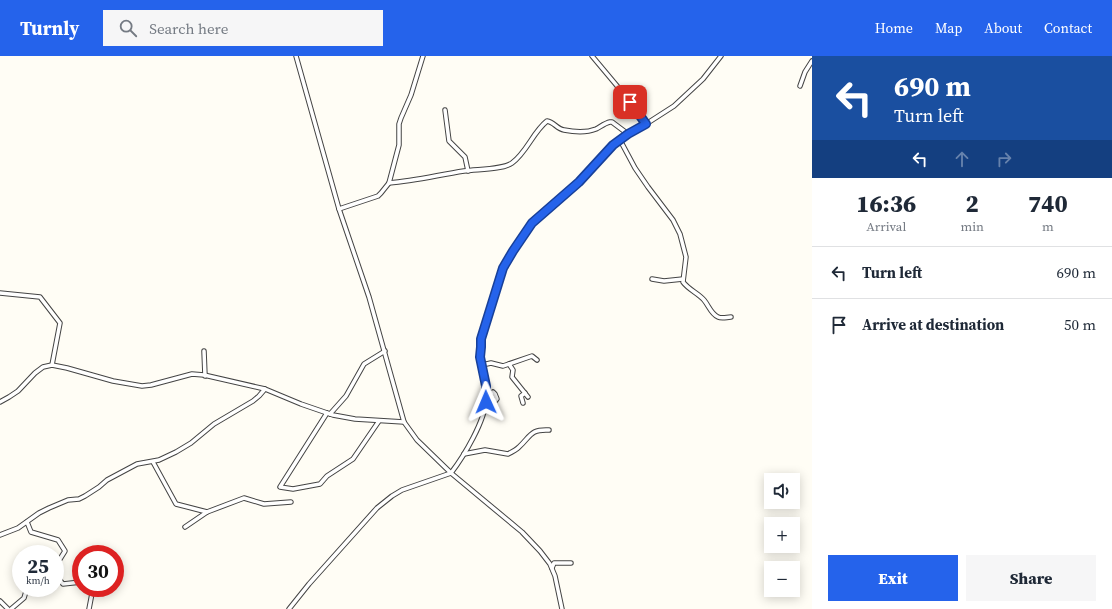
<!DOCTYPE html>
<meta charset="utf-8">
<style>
:root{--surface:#fff;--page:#f6f6f7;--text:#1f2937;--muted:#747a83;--line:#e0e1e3;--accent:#2563eb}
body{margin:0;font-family:"Source Serif 4",serif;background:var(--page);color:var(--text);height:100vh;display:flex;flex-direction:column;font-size:15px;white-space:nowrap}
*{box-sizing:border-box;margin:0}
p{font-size:13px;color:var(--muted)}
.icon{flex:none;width:22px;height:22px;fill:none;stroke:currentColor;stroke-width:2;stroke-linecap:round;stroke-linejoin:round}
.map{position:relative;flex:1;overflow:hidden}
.drawer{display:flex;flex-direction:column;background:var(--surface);width:300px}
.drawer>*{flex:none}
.banner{background:#1a4fa0;color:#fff;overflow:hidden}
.fabs{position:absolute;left:764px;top:417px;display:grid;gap:8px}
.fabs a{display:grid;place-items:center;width:36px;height:36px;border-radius:0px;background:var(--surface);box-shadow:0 2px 10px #0003;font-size:20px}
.speed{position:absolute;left:12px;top:489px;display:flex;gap:8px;font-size:20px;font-weight:700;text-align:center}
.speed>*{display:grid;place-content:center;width:52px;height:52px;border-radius:50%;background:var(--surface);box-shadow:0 2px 10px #0003;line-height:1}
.speed small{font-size:10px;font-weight:400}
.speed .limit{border:6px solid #d22;background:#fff;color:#111}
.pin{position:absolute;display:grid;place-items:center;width:34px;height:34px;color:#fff;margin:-17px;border-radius:8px;box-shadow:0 2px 6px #0006}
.me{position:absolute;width:44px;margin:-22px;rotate:359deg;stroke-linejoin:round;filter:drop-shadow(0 0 3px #0008)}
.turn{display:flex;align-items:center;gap:14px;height:84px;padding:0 16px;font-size:18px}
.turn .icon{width:52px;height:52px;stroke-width:2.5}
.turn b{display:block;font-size:28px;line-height:34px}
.lanes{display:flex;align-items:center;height:38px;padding:0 16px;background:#0003;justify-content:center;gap:20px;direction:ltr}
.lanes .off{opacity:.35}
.eta{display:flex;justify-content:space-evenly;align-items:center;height:68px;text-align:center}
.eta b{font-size:24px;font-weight:800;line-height:28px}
.button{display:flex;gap:8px;margin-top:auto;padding:8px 16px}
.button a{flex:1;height:46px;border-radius:0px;background:var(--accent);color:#fff;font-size:16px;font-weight:800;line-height:46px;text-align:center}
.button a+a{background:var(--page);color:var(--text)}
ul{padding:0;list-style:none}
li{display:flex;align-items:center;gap:12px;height:52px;padding:0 16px;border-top:1px solid var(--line)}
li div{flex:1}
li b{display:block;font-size:15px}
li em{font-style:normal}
header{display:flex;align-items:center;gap:24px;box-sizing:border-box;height:56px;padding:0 20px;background:var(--accent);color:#fff}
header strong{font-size:19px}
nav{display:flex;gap:22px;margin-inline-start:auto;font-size:14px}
.search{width:280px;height:36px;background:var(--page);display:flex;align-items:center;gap:10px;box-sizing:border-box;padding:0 14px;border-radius:0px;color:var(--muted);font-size:15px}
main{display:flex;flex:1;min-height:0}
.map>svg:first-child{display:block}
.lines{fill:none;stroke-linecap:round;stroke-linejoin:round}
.street-casing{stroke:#444;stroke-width:5.5}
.street{stroke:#fff;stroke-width:3.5}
.route-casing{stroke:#184099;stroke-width:10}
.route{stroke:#2563eb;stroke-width:7}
</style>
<header>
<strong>Turnly</strong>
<div class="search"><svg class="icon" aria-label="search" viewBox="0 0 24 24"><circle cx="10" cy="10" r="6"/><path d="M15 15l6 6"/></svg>Search here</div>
<nav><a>Home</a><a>Map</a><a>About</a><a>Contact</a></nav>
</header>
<main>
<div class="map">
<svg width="812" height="553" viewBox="0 0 812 553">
<rect width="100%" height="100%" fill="#fffdf5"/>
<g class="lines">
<g class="street-casing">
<g id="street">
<path d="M592 0 623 37 646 68"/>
<path d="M800 30 805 16 812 5"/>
<path d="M445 54 449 85 465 101 468 115"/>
<path d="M620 84 635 112 648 131 673 164 680 178 686 201 683 226C689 234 698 237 704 244 709 250 711 258 718 261 722 263 727 261 731 261"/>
<path d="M389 127C415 125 438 119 464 115 477 113 502 114 512 107 527 96 533 76 547 65 554 66 557 73 564 74 574 76 586 77 596 73 600 71 605 67 610 66H612L628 78"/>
<path d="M339 153 378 140 381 137 389 127 399 89V68L401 62 411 39 423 0"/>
<path d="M652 223 664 225 683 223"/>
<path d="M0 237 40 241 60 267 52 309"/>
<path d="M204 295 205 320"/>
<path d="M509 308 513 314 512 321 528 341"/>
<path d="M482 309 491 307 503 310 532 300 537 304"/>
<path d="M0 346 9 341 18 335 35 317 43 311 52 309 67 312 113 325 142 330 151 329 192 318 204 319 265 333 301 348 333 359 355 363 404 366"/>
<path d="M486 346 492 349 497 343 495 338 493 336"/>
<path d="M523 347 521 340 525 337"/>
<path d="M327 357 280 431 293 433 320 428 327 420 353 403 379 365"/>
<path d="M330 358 346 340 364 308 385 295"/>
<path d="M464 398 485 394 508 398C512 396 516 394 519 391 531 380 530 373 549 374"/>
<path d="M153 406 176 448 207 456 244 442 264 448 291 446"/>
<path d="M27 466 31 476 58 484 65 495 55 511"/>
<path d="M185 471 207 456"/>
<path d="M0 479 18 472 39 457 49 452 68 444 79 443 85 440 99 431 107 424 137 408 159 404 176 396 191 387 214 368 253 345 259 340 265 333"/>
<path d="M552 512 554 507H571"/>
<path d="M55 518 63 528 81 526"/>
<path d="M0 545 8 553"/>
<path d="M11 553 24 542 27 532"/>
<path d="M89 553 93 532"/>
<path d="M289 553 309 528 377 452 392 440 402 434 451 417 417 384 404 366 369 241 339 153 296 0"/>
<path d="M562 553 555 520 550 508 540 495 522 476 451 417C464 400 485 365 486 344 488 328 481 316 480 301 480 298 481 295 481 292 481 289 481 286 481 283L503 212 513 195 532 167 579 126 613 89 628 78 646 68 674 50 703 23 721 0"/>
</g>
</g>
<use href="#street" class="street"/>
</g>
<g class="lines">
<g class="route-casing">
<path id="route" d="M486 346V330L480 301 481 291V283L503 212 513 195 532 167 579 126 613 89 628 78 646 68 630 46"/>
</g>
<use href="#route" class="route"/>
</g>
</svg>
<div class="fabs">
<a><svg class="icon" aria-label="sound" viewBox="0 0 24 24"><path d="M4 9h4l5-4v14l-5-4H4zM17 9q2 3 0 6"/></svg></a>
<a>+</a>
<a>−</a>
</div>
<div class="speed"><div>25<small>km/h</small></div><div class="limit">30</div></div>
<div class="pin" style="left:630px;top:46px;background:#d93025"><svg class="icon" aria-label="arrive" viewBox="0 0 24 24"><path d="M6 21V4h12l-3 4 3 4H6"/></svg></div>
<svg class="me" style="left:486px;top:346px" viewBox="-20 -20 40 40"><path d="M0-17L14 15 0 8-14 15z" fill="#2563eb" stroke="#fff" stroke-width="4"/></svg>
</div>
<section class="drawer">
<div class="banner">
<div class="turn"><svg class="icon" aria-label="left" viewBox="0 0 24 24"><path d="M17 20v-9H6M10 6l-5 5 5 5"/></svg><div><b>690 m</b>Turn left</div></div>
<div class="lanes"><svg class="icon" aria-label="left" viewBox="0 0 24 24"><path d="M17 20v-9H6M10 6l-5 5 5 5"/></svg><svg class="icon off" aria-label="ahead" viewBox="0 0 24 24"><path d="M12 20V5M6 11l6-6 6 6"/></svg><svg class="icon off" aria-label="right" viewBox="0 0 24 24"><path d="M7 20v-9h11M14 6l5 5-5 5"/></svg></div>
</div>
<div class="eta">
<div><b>16:36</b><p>Arrival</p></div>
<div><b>2</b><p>min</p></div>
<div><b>740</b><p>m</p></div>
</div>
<ul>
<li><svg class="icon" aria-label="left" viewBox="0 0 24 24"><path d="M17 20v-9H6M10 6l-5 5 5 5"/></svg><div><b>Turn left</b></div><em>690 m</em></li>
<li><svg class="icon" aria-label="arrive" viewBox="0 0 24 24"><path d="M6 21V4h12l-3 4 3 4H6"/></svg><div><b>Arrive at destination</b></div><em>50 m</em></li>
</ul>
<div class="button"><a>Exit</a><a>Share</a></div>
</section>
</main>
